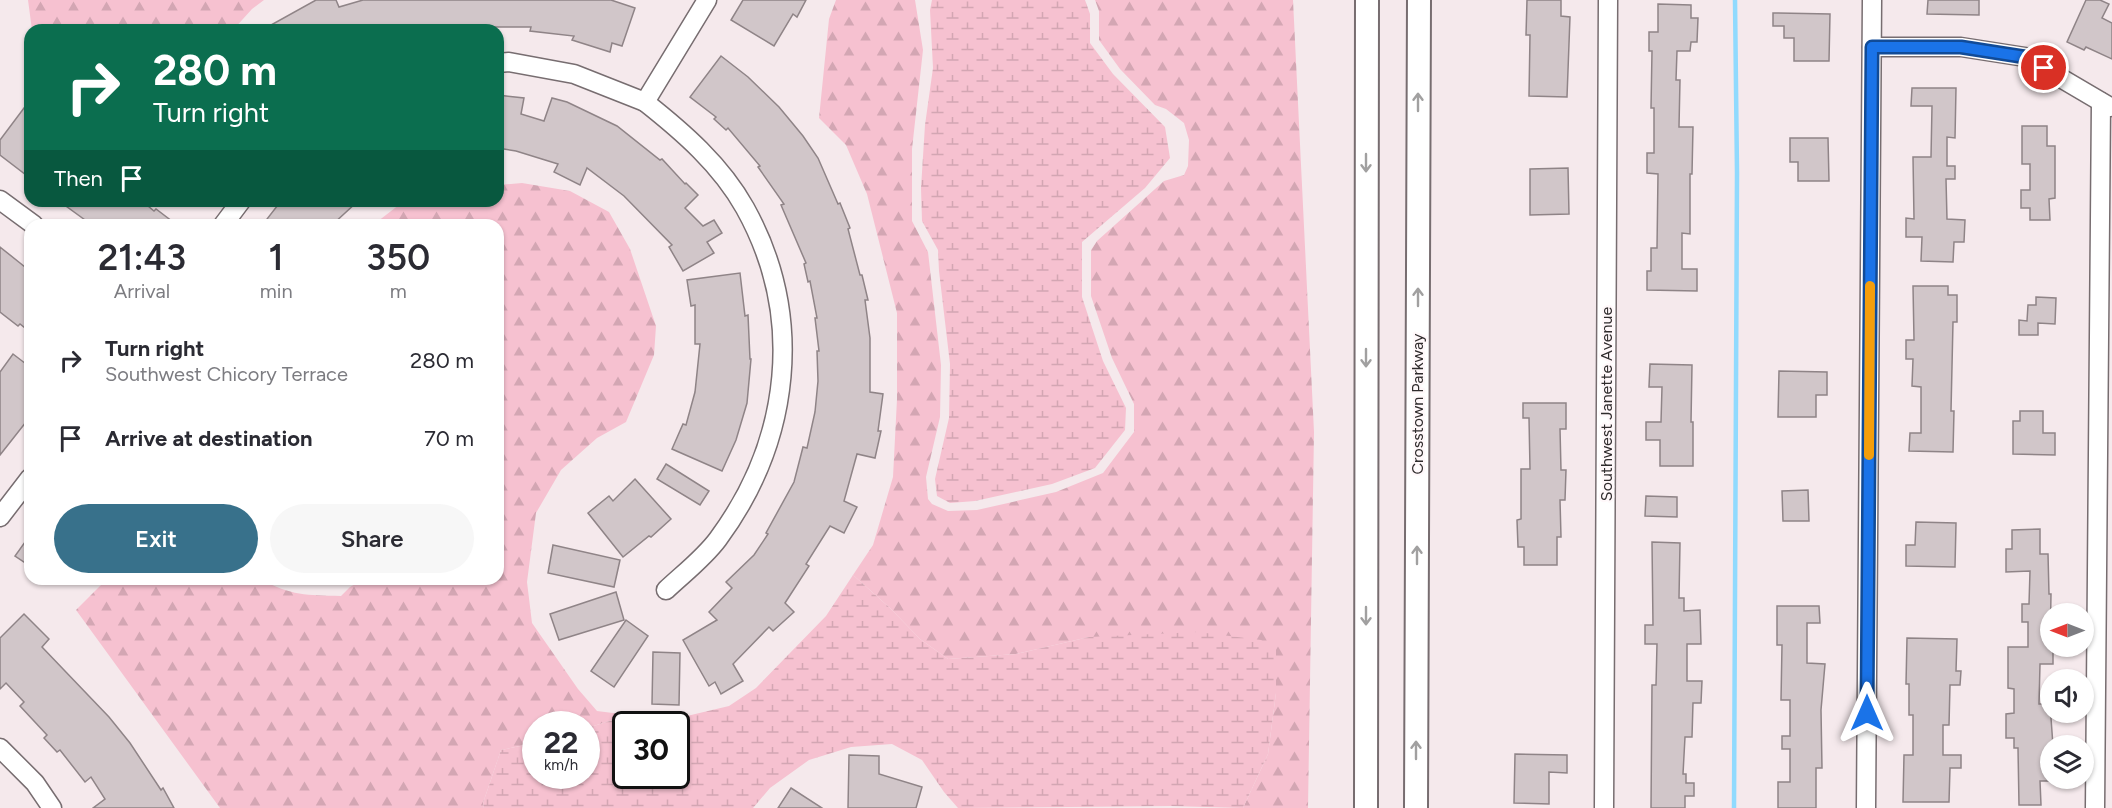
<!DOCTYPE html>
<style>
:root{--surface:#fff;--page:#f7f7f7;--text:#2b2b33;--muted:#7c7c81;--accent:#38718b}
body{margin:0;font-family:Figtree,sans-serif;background:var(--page);color:var(--text);height:100vh;display:flex;flex-direction:column;font-size:22px;white-space:nowrap}
*{box-sizing:border-box;margin:0}
p{font-size:20px;color:var(--muted)}
.icon{flex:none;width:33px;height:33px;fill:none;stroke:currentColor;stroke-width:2;stroke-linecap:round;stroke-linejoin:round}
.map{position:relative;flex:1;overflow:hidden}
.sheet{position:absolute;left:24px;top:219px;width:480px;height:366px;display:flex;flex-direction:column;background:var(--surface);border-radius:18px;box-shadow:0 2px 4px #0004}
.sheet>*{flex:none}
.hud{position:absolute;left:24px;top:24px;width:480px;height:183px;border-radius:18px;box-shadow:0 2px 4px #0004;background:#0b6e4f;color:#fff;overflow:hidden}
.needle{width:39px;rotate:270deg}
.tools{position:absolute;left:2040px;top:603px;display:grid;gap:12px}
.tools a{display:grid;place-items:center;width:54px;height:54px;border-radius:50%;background:var(--surface);box-shadow:0 2px 4px #0004;font-size:30px}
.speed{position:absolute;left:522px;top:711px;display:flex;gap:12px;font-size:30px;font-weight:700;text-align:center}
.speed>*{display:grid;place-content:center;width:78px;height:78px;border-radius:50%;background:var(--surface);box-shadow:0 2px 4px #0004;line-height:1}
.speed small{font-size:15px;font-weight:400}
.speed .limit{border:3px solid #111;border-radius:9px;background:#fff;color:#111}
.pin{position:absolute;display:grid;place-items:center;width:51px;height:51px;color:#fff;margin:-26px;border:3px solid #fff;border-radius:50%;box-shadow:0 2px 6px #0007}
.me{position:absolute;width:66px;margin:-33px;rotate:0deg;stroke-linejoin:round;filter:drop-shadow(0 0 4px #0008)}
.turn{display:flex;align-items:center;gap:21px;height:126px;padding:0 30px;font-size:27px}
.turn .icon{width:78px;height:78px;stroke-width:2.5}
.turn b{display:block;font-size:42px;line-height:51px}
.then{display:flex;align-items:center;height:57px;padding:0 30px;background:#0003;gap:12px;font-size:22px}
.eta{display:flex;justify-content:space-evenly;align-items:center;height:102px;text-align:center}
.eta b{font-size:36px;font-weight:600;line-height:42px}
.cta{display:flex;gap:12px;margin-top:auto;padding:12px 30px}
.cta a{flex:1;height:69px;border-radius:36px;background:var(--accent);color:#fff;font-size:24px;font-weight:600;line-height:69px;text-align:center}
.cta a+a{background:var(--page);color:var(--text)}
ul{padding:0;list-style:none}
li{display:flex;align-items:center;gap:18px;height:78px;padding:0 30px}
li div{flex:1}
li b{display:block;font-size:22px}
li em{font-style:normal}
.map>svg:first-child{display:block}
.forest{fill:url(#forest-firs)}
.wetland{fill:url(#wetland-marsh);fill-rule:evenodd}
.lines{fill:none;stroke-linecap:round;stroke-linejoin:round}
.stream{stroke:#90dafe;stroke-width:4.5}
.building{fill:#d1c6c9;stroke:#8f8487;stroke-width:1.5}
.minor-casing{stroke:#776d70;stroke-width:21}
.major-casing{stroke:#776d70;stroke-width:26}
.minor{stroke:#fff;stroke-width:18}
.major{stroke:#fff;stroke-width:22}
.oneway{stroke:#a1a0a0}
.route-casing{stroke:#114b97;stroke-width:15}
.route{stroke:#1a73e8;stroke-width:10}
.slow{stroke:#f59e0b;stroke-width:10}
.labels{text-anchor:middle;dominant-baseline:central;stroke-width:4.5;stroke-linejoin:round;paint-order:stroke}
.street-label{font-size:16px;fill:#2f2b2c;stroke:#fff8fa}
</style>
<div class="map">
<svg width="2112" height="808" viewBox="0 0 2112 808">
<defs>
<pattern id="forest-firs" width="22" height="20" patternUnits="userSpaceOnUse" patternTransform="scale(1.5)"><rect width="22" height="20" fill="#f6c1d0"/><path d="M5 1l3.5 6h-7zM16 11l3.5 6h-7z" fill="#d3a6b3"/></pattern>
<pattern id="wetland-marsh" width="20" height="14" patternUnits="userSpaceOnUse" patternTransform="scale(1.5)"><rect width="20" height="14" fill="#f6c1d0"/><path d="M1 5h8M5 5V1M11 12h8M15 12V8" fill="none" stroke="#d3a6b3"/></pattern>
</defs>
<rect width="100%" height="100%" fill="#f5e9ec"/>
<g class="forest">
<path d="M28 0H264L252 9 233 30H32Z"/>
<path d="M836 0H915L923 50 912 149V221L928 252 941 365 940 417 926 477 928 499 932 504 948 511 977 510 1056 492 1103 473 1134 432V404L1112 358 1091 296V250L1097 241 1164 181 1184 175 1188 166 1189 140 1184 123 1166 109 1155 105 1120 69 1099 40V11L1095 0H1293L1314 432 1308 808H1243L1268 754 1276 693V651L1089 637 1016 654 948 659 920 639 890 608 853 575 873 545 893 477 897 399V313L867 194 846 145 819 118 829 19Z"/>
<path d="M522 183 570 191 609 212 630 249 656 326 654 355 626 422 597 438 561 470 536 513 527 582 532 623 578 689 597 711 629 715 587 728 586 724H536L535 743 501 750 483 803 484 808H220L76 610 107 579H260C292 596 306 595 341 596L350 587 364 579H498V225H373L404 201H498V185Z"/>
</g>
<g class="wetland">
<path d="M932 0H1085L1090 14V43L1113 74 1165 127 1170 158 1145 188 1082 242V297L1103 361 1126 408 1125 430 1095 468 1052 484 975 501 950 503 937 496 935 479 949 418 950 364 939 271 938 250 922 221 921 188 925 125 933 68 930 10Z"/>
<path d="M853 575 890 608 920 639 948 659 1016 654 1089 637 1198 632 1261 640 1276 650V693L1268 754 1243 808 1171 806 958 808 944 792 922 760 892 744 851 747 809 760 770 788 753 808H484L483 803 501 750 535 743 536 776H586L587 728 629 715 670 720 729 706 756 688 826 616ZM626 724H676V776H626Z"/>
</g>
<g class="lines">
<path class="stream" d="M1734 808 1737 173 1735 0"/>
</g>
<g class="building">
<path d="M316 0H336L339 7 363 0H611L635 8 622 46 612 43 610 52 572 40 574 36 530 31 531 27H490L449 30H262Z"/>
<path d="M743 0H806L797 17 793 14 774 46 731 20Z"/>
<path d="M1527 0H1561V16L1570 17 1567 97 1529 96 1530 35H1526Z"/>
<path d="M1928 0H1979V15L1927 14Z"/>
<path d="M2086 0H2100L2109 4 2102 18 2112 23V59L2086 47 2084 50 2067 42Z"/>
<path d="M1658 4 1691 5V18H1698L1697 42H1691L1690 51H1677L1676 80H1680L1679 127H1693L1692 174H1690V234L1682 233V269H1697V291L1647 290V271H1651V248H1657L1658 174 1647 173V153H1654V108H1651L1652 51H1649V32H1658Z"/>
<path d="M1773 13 1830 14 1829 61H1794V38H1784V26H1773Z"/>
<path d="M721 56 748 77 779 107 803 136 818 158 838 204 840 203 850 228 848 229 860 275H862L868 300H865L870 338V392L883 394 878 431H881L875 458 857 454 844 501 857 507 844 533 830 526 806 564 809 566 785 603 794 612 773 631 769 627 733 664 743 681 721 694 715 682 709 686 683 640 717 620 709 612 732 588 726 582 754 555 768 534 766 533 794 482 803 447 807 448 815 412 818 381 817 351H819L815 318H817L810 281 808 282 804 264 806 263 781 205 784 204 758 167 760 166 728 128 726 130 714 119 716 117 690 97Z"/>
<path d="M1912 88H1956L1955 138 1947 137V166H1955V179H1946L1947 219 1965 220 1964 242H1954L1953 262 1921 261 1922 237H1906V218L1914 219 1913 157H1931L1932 106H1911Z"/>
<path d="M498 95 524 98 521 114 544 121 552 98 567 102 617 126 660 160 662 159 685 184 686 183 698 195 685 208 703 226 714 220 722 233 707 242 714 253 683 271 669 247 672 245 624 196 587 168 580 185 554 172 558 164 516 151 498 148Z"/>
<path d="M30 100V178L0 155V140Z"/>
<path d="M2022 126H2047V146H2055V198L2049 199 2050 220H2030V208H2021V190H2030V164H2022Z"/>
<path d="M1790 138H1828L1829 181H1798V162H1790Z"/>
<path d="M1568 168 1569 214 1530 215V169Z"/>
<path d="M59 201H142L154 211 156 209 177 225H92Z"/>
<path d="M281 201H358L332 225H275L267 219Z"/>
<path d="M0 247 30 271V332L20 324 18 326 0 312Z"/>
<path d="M740 273 745 316 748 315 750 359H751L747 403 736 440 722 471 672 449 683 424 686 425 695 392 700 344H695V305L691 306 687 280Z"/>
<path d="M1913 286H1948V295H1957V322H1953L1951 411H1954L1953 452 1909 451 1910 433H1921V387L1912 386 1913 359H1906V340H1914Z"/>
<path d="M2036 297 2056 298 2055 324 2038 323V335H2019V320L2027 321 2028 305H2036Z"/>
<path d="M13 354 30 367V417L0 455V372Z"/>
<path d="M1650 364 1692 365 1691 422H1693V466H1660V440H1646V422H1661L1662 387H1649Z"/>
<path d="M1779 371 1827 372V395H1816V417H1778Z"/>
<path d="M1523 403H1566V429H1560L1561 470H1566L1565 500H1560L1561 537H1557V565H1524V547H1518L1517 520 1521 519V469H1530L1529 418H1523Z"/>
<path d="M2020 411H2043V433H2055V455L2013 454V421H2020Z"/>
<path d="M666 464 709 491 700 505 657 479Z"/>
<path d="M635 479 671 519 651 537 649 536 623 557 588 513 609 496 613 501Z"/>
<path d="M1808 490 1809 521H1783L1782 491Z"/>
<path d="M1646 496 1677 497V517L1645 516Z"/>
<path d="M1916 522 1956 523 1955 567 1906 566V545H1915Z"/>
<path d="M2040 529V554H2048L2049 594H2051L2050 648H2053V664H2040L2039 704H2050L2053 746H2050V781H2040L2041 805H2019L2018 748H2014V738H2006V714L2014 713V689L2008 688V647H2028V622H2022V604H2029L2030 571 2006 572V549H2012V530Z"/>
<path d="M30 535V566L15 556Z"/>
<path d="M1652 542 1680 543 1679 598H1684V611L1700 610 1701 644H1687V681H1702L1701 703H1693L1692 737H1685L1683 774H1686V783H1694V796H1685V808H1651L1652 685H1656L1657 644H1645V625H1653Z"/>
<path d="M553 545 620 560 614 587 548 573Z"/>
<path d="M616 592 624 620 559 640 550 614Z"/>
<path d="M1777 606H1819L1820 623H1807V663L1825 664 1821 710 1822 768H1816V808H1778V782H1790V749H1782V736H1790V700H1781L1782 645H1777Z"/>
<path d="M24 614 49 639 42 647 109 717 130 743 161 790 163 788 174 808H93L105 799 91 777 85 782 60 750 57 752 44 738 47 735 20 706 24 702 6 683 0 689V638Z"/>
<path d="M626 620 648 636 614 687 591 671Z"/>
<path d="M1907 638 1957 639 1956 671H1961L1960 685H1950L1949 725H1943V755H1961V768H1950L1949 802H1903L1904 755H1913V715H1909V684H1906Z"/>
<path d="M653 652 680 653 679 705 652 704Z"/>
<path d="M1515 754 1567 755V773L1549 772V804L1514 803Z"/>
<path d="M849 755 879 756V774L922 787 916 808H848Z"/>
<path d="M791 788 822 808H778Z"/>
</g>
<g class="lines">
<g class="minor-casing">
<g id="minor">
<path d="M1872 47H1961L2025 57 2110 107"/>
<path d="M498 63 509 62 574 74 645 102 707 0"/>
<path d="M645 102C683 132 721 165 745 208 805 316 791 440 718 539 704 558 683 574 666 590"/>
<path d="M0 200 34 225"/>
<path d="M223 225 241 201"/>
<path d="M0 517 30 478"/>
<path d="M0 748 35 783 52 808"/>
<path d="M1604 808 1608 0"/>
<path d="M1866 808 1872 0"/>
<path d="M2095 808 2101 102"/>
</g>
</g>
<g class="major-casing">
<g id="major">
<path d="M1366 808 1367 0"/>
<path d="M1416 808 1419 0"/>
</g>
</g>
<use href="#minor" class="minor"/>
<use href="#major" class="major"/>
</g>
<defs><path id="oneway-shaft" d="M-6 0H5M1.5-3L5.5 0L1.5 3" fill="none" stroke-width="1.6" stroke-linecap="round" stroke-linejoin="round" transform="scale(1.5)"/></defs>
<g class="oneway">
<use href="#oneway-shaft" transform="translate(1418 102) rotate(-90)"/>
<use href="#oneway-shaft" transform="translate(1366 163) rotate(90)"/>
<use href="#oneway-shaft" transform="translate(1418 297) rotate(-90)"/>
<use href="#oneway-shaft" transform="translate(1366 358) rotate(90)"/>
<use href="#oneway-shaft" transform="translate(1417 555) rotate(-90)"/>
<use href="#oneway-shaft" transform="translate(1366 616) rotate(90)"/>
<use href="#oneway-shaft" transform="translate(1416 750) rotate(-90)"/>
</g>
<g class="lines">
<g class="route-casing">
<path id="route" d="M1867 713 1872 47H1961L2025 57 2044 68"/>
</g>
<use href="#route" class="route"/>
<path class="slow" d="M1869 455 1870 286"/>
</g>
<g class="labels">
<g class="street-label">
<text transform="translate(1417 404) rotate(-90)">Crosstown Parkway</text>
<text transform="translate(1606 404) rotate(-90)">Southwest Janette Avenue</text>
</g>
</g>
</svg>
<div class="tools">
<a><svg class="needle" viewBox="-14 -14 28 28"><path d="M0-13l5 13h-10z" fill="#e53935"/><path d="M0 13l5-13h-10z" fill="#7c7c81"/></svg></a>
<a><svg class="icon" aria-label="sound" viewBox="0 0 24 24"><path d="M4 9h4l5-4v14l-5-4H4zM17 9q2 3 0 6"/></svg></a>
<a><svg class="icon" aria-label="layers" viewBox="0 0 24 24"><path d="M12 4l9 5-9 5-9-5zM3 14l9 5 9-5"/></svg></a>
</div>
<div class="speed"><div>22<small>km/h</small></div><div class="limit">30</div></div>
<div class="pin" style="left:2044px;top:68px;background:#d93025"><svg class="icon" aria-label="arrive" viewBox="0 0 24 24"><path d="M6 21V4h12l-3 4 3 4H6"/></svg></div>
<svg class="me" style="left:1867px;top:713px" viewBox="-20 -20 40 40"><path d="M0-17L14 15 0 8-14 15z" fill="#1a73e8" stroke="#fff" stroke-width="4"/></svg>
<div class="hud">
<div class="turn"><svg class="icon" aria-label="right" viewBox="0 0 24 24"><path d="M7 20v-9h11M14 6l5 5-5 5"/></svg><div><b>280 m</b>Turn right</div></div>
<div class="then">Then<svg class="icon" aria-label="arrive" viewBox="0 0 24 24"><path d="M6 21V4h12l-3 4 3 4H6"/></svg></div>
</div>
<section class="sheet">
<div class="eta">
<div><b>21:43</b><p>Arrival</p></div>
<div><b>1</b><p>min</p></div>
<div><b>350</b><p>m</p></div>
</div>
<ul>
<li><svg class="icon" aria-label="right" viewBox="0 0 24 24"><path d="M7 20v-9h11M14 6l5 5-5 5"/></svg><div><b>Turn right</b><p>Southwest Chicory Terrace</p></div><em>280 m</em></li>
<li><svg class="icon" aria-label="arrive" viewBox="0 0 24 24"><path d="M6 21V4h12l-3 4 3 4H6"/></svg><div><b>Arrive at destination</b></div><em>70 m</em></li>
</ul>
<div class="cta"><a>Exit</a><a>Share</a></div>
</section>
</div>
